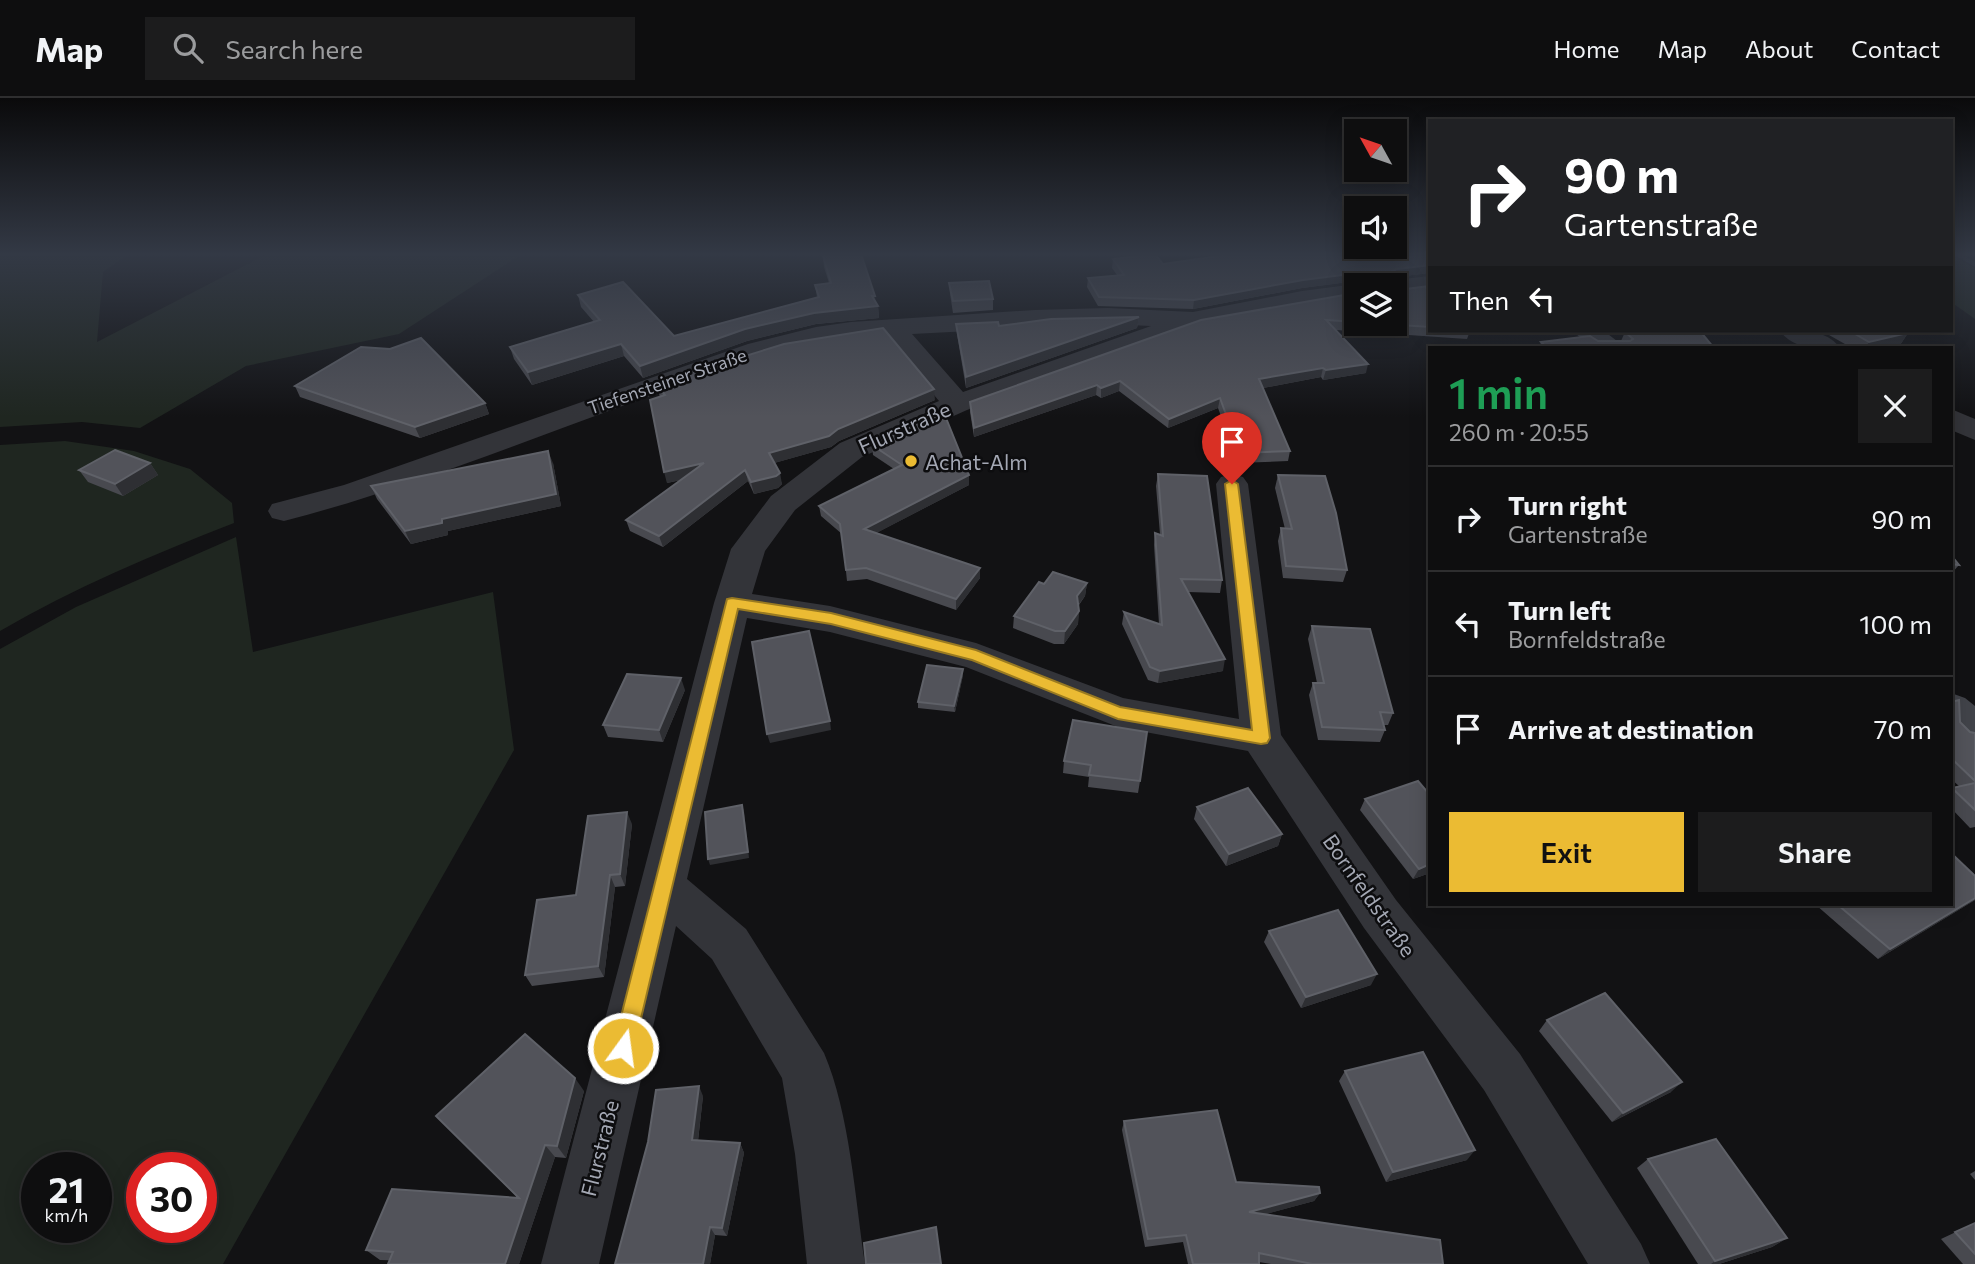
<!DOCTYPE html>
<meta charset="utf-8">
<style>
:root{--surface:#0e0e0f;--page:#1c1c1d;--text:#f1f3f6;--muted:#9b9c9e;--line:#2e2e2f;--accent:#ebbb33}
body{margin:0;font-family:Commissioner,sans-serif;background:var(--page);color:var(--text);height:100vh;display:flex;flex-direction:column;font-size:26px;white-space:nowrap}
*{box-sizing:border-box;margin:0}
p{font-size:23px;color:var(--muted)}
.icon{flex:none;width:38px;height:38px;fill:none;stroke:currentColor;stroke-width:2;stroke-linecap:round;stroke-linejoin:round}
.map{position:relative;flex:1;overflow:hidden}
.details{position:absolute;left:1428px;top:248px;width:525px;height:560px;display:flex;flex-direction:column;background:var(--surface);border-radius:0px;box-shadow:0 4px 18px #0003,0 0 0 2px var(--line)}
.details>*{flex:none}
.banner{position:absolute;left:1428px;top:21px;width:525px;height:214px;border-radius:0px;box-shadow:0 4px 18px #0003,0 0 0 2px var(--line);background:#202124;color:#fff;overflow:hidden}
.needle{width:46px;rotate:310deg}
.controls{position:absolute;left:1344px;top:21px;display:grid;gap:14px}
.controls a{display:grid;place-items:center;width:63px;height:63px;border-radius:0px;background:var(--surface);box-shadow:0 4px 18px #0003,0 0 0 2px var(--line);font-size:35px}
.speed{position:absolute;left:21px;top:1054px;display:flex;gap:14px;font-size:35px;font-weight:700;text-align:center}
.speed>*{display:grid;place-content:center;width:91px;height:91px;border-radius:50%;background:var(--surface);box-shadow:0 4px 18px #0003,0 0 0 2px var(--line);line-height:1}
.speed small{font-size:18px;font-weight:400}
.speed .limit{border:10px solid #d22;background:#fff;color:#111}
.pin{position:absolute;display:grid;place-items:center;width:60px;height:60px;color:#fff;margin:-72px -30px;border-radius:50% 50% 50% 0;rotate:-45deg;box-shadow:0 0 7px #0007}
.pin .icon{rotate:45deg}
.me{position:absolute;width:77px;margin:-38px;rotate:14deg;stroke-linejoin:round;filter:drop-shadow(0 0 5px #0008)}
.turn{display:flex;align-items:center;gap:24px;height:147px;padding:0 21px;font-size:32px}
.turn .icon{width:91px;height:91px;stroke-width:2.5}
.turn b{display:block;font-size:49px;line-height:60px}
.then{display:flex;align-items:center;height:66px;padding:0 21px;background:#0003;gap:14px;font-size:26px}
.round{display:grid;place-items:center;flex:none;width:74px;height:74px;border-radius:0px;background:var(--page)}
.headline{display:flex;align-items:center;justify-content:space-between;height:119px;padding:0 21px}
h1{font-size:42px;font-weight:600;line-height:52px;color:#1e9e55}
.action{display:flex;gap:14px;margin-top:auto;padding:14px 21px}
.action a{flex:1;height:80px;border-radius:0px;background:var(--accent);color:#111;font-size:28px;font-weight:600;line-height:80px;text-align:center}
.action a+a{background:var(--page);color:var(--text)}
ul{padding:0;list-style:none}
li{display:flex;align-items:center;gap:21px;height:105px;padding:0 21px;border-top:2px solid var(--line)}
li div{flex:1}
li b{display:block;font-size:26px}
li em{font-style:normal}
header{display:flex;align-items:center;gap:42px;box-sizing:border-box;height:98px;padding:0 35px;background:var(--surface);border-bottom:2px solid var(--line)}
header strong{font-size:33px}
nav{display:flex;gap:38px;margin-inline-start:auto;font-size:24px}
.search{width:490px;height:63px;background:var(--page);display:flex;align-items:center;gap:18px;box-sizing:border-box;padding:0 24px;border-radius:0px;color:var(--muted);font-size:26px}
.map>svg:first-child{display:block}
.green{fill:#1f2620;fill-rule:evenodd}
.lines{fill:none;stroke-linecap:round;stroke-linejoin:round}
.stream{fill:#2c343c;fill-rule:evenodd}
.minor{fill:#333439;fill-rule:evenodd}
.secondary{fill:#414349;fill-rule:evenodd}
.wall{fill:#48494f}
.shaded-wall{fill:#2e2f33}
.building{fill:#52535a;stroke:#5f6168;stroke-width:2}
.route{fill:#ebbb33;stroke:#997a21;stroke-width:2}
.poi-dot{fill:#ebbb33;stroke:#0d0d0f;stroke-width:2.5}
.labels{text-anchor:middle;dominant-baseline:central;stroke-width:5;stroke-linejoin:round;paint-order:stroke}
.far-street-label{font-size:18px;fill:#a4a8b4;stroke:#0d0d0f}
.street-label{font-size:21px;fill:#a4a8b4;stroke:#0d0d0f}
.poi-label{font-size:21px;fill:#a4a8b4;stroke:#0d0d0f;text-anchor:start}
</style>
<header>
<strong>Map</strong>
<div class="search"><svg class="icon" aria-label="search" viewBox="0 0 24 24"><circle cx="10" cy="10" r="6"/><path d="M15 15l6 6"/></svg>Search here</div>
<nav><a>Home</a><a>Map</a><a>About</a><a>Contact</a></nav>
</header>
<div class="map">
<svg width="1975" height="1166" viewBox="0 0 1975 1166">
<rect width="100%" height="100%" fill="#121214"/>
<g class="green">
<path d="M0 156H129L103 174 97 244 267 156H522L399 236 246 268 140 330 82 324 0 329Z"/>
<path d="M1951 157 1975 170V221L1951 204Z"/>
<path d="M65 343 134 353 190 371 232 405 234 425C154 456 74 490 0 533V347Z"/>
<path d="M236 439 253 554 493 494 514 652 223 1166H0V551L76 509ZM96 1069V1129H37V1069ZM142 1069H201V1129H142Z"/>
</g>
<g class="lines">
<path class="stream" d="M1953 156H1961L1975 164V169Z"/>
<g class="minor">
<path d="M1430 178V194L1395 198V187H1384L1395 182Z"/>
<path d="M1356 186 1360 187H1356V202L1302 209 1199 229 967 312 862 359 795 412 765 453 752 496 830 508 976 545 1123 600 1239 621 1216 386 1221 379 1232 376 1243 379 1248 386 1281 637 1396 802 1520 956 1641 1146 1650 1166H1588L1484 992 1364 830 1248 653 1118 629 966 569 830 534 747 520 687 781 746 831 824 955C850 1016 855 1100 865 1166H807L795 1056 782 980 712 861 676 828 599 1166H541L714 505 731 451 771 398 840 345 939 303 885 238C794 244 710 276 625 307 512 348 400 393 284 423L272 420 268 413 272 406 344 387 748 246 816 229 851 224 1035 212 1108 210 1193 214 1302 193ZM1108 226 1151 228 963 294 912 236Z"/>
<path d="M1780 233C1801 232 1826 231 1840 250 1819 251 1794 252 1780 233Z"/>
<path d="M1951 311 1975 321V342L1951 332Z"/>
</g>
<g class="secondary">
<path d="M1572 233H1604L1626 250H1594Z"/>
<path d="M1951 595 1965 600 1975 608V646L1961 642 1951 633Z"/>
</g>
</g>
<g class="wall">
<path d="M1430 156V175L1395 179 1392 181 1395 189 1398 192 1430 188V233H1470L1467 241 1336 232 1366 275 1323 282 1321 279 1263 290 1290 353 1288 363 1238 365 1218 310 1168 330 1119 293 1101 300 1096 297 974 339 970 314V304L1356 195V226H1395L1361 187H1359L1360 186 1356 183 1302 190 1193 211 1098 208 1087 189 1088 180 1117 177 1112 170 1113 161 1163 166Z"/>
<path d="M823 158 875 204 878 208 879 220 816 226 747 243 643 280 624 258 532 287 514 261 510 249 594 224 581 209 578 197 674 238 817 199 815 187 829 185 824 169Z"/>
<path d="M949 185 993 201V212L953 215 950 196Z"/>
<path d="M1139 219 1137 230 966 290 957 236 956 226 999 228Z"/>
<path d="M1822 233H1904L1908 235 1900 247 1886 250H1852Z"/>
<path d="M1625 234 1714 250H1539L1541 244 1622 243H1621Z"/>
<path d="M656 286 935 302 839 343 831 349 774 365 782 386 778 390 754 396 748 383 663 449 630 433 626 422 681 382 667 385 660 299Z"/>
<path d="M295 288 485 305 489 316 420 340 300 299Z"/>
<path d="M872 347 969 377V387L876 435 980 470V480L956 512 867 481 847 483 842 436 821 418 819 408 894 371 873 357Z"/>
<path d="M150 365 158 377 123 398 88 384 79 372Z"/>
<path d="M553 365 561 408 448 433V437L411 446 377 401 371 388Z"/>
<path d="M1158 376 1222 482 1220 495 1188 494 1223 573 1158 585 1148 582 1122 526 1124 514 1159 526 1154 447 1155 435 1160 436 1156 388Z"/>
<path d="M1278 377 1347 472 1343 484 1283 480 1278 443 1281 430 1285 431 1275 390Z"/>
<path d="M1951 457 1959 467 1951 476Z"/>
<path d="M1087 485 1085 498 1079 507 1078 526 1064 546H1054L1013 530 1014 518 1044 486Z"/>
<path d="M1312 528 1393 615 1388 627H1384L1385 632 1380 644 1318 642 1309 597 1313 585H1317L1308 541Z"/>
<path d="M963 577 955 614 918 610V604Z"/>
<path d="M685 592 663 644 608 639 603 627Z"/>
<path d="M1951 604 1960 624 1970 634 1975 635V729L1970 730 1951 710V691L1959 688 1951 681Z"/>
<path d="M1073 622 1140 683 1138 695 1088 689 1089 679 1063 675 1064 663Z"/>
<path d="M1365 701 1430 775 1413 781 1360 712Z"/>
<path d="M1197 709 1282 736 1278 748 1226 768 1194 721Z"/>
<path d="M632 726 625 788 615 789 604 879 532 888 525 877 576 797Z"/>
<path d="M1975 778V802L1878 861 1816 807H1951Z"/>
<path d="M1269 833 1371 887 1301 910 1264 844Z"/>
<path d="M1547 922 1671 994 1612 1024 1539 933Z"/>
<path d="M1345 973 1467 1062 1386 1084 1339 983Z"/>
<path d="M584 993 566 1060 555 1059 519 1166 380 1162 366 1152 518 1100 436 1018Z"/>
<path d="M703 998 698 1043 740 1045 744 1055 727 1138 715 1137 710 1166H615Z"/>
<path d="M1124 1023 1236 1084 1320 1095 1314 1103 1265 1116 1443 1166H1271L1259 1164V1166H1188L1183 1144 1145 1149 1122 1032Z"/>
<path d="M1648 1061 1787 1140 1772 1149 1719 1166H1698L1637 1070Z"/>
<path d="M1975 1073V1082L1970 1076Z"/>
<path d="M1975 1125V1166H1963L1941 1141Z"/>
</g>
<g class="shaded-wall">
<path d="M1430 167V175L1395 179 1383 185 1385 176 1397 171Z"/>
<path d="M1358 175 1356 183 1302 190 1193 211 1194 202 1303 182Z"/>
<path d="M872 198H875L876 208H878L879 220 816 226 747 243 643 280 640 268 745 231Z"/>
<path d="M1139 219 1137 230 966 290V279Z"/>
<path d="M1908 235 1900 247 1886 250H1865L1869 244Z"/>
<path d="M621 246 624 258 532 287 528 274Z"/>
<path d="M1368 266 1366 275 1323 282 1326 272Z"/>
<path d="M1323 270 1321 279 1258 291 1259 281Z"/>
<path d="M1120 283 1119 293 1101 300V290Z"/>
<path d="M1097 287 1096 297 974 339V330Z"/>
<path d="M934 291 935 302 839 343 831 349 771 366 769 355 838 331Z"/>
<path d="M1220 300 1218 310 1168 330 1169 321Z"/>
<path d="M485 305 489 316 420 340 415 329Z"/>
<path d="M548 353 553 365 561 408 448 433V437L411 446 405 433Z"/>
<path d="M150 365 158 377 123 398 115 386Z"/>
<path d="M704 365 707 376 667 385 664 374Z"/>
<path d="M745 372 748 383 663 449 659 438Z"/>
<path d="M780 375 782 386 778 390 754 396 751 384Z"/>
<path d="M969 377V387L865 441 864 431Z"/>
<path d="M980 470V480L956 512V501Z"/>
<path d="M1087 485 1085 498 1076 510 1077 498Z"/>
<path d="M1079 513 1078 526 1064 546 1065 533Z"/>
<path d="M1225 561 1223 573 1158 585 1160 573Z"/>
<path d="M963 571V577L955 614 954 608Z"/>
<path d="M681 580 685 592 663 644 659 632Z"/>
<path d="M830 623 831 632 770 645 767 636Z"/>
<path d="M742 707 744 713 749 760 710 767 708 761Z"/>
<path d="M627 714 632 726 625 788 620 776Z"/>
<path d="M1282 736 1278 748 1226 768 1229 756Z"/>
<path d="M1430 766V775L1413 781 1419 771Z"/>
<path d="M610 777 615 789 604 879 598 868Z"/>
<path d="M1975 800V802L1878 861 1890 851Z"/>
<path d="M1377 876 1371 887 1301 910 1306 899Z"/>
<path d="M575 980 584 993 566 1060 557 1048Z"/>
<path d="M1682 984 1671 994 1612 1024 1623 1015Z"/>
<path d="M699 988 703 998 697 1051 692 1042Z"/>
<path d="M740 1045 744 1055 727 1138 722 1130Z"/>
<path d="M545 1047 555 1059 519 1166H505Z"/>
<path d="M1475 1052 1467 1062 1386 1084 1393 1074Z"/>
<path d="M1320 1095 1314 1103 1244 1122 1249 1114Z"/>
<path d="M710 1129 715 1137 710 1166H703Z"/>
<path d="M1787 1140 1772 1149 1719 1166H1711L1715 1163Z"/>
</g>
<g class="building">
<path d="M836 156H861L875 198H872L878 208 814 215 745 231 640 268 621 246 528 274 510 249 600 222 578 197 623 184 674 238 819 199 815 187 831 185 823 158Z"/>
<path d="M1155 156 1163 166 1233 156H1430V167L1397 171 1385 176 1386 181H1395V189L1398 192 1430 188V229L1384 226H1395V187H1361V181L1365 178 1358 175 1303 182 1194 202 1099 199 1088 180 1124 177 1113 161Z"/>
<path d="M989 183 993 201 953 203 949 185Z"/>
<path d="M1356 195V224L1326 222 1368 266 1326 272 1323 270 1259 281 1290 353 1240 355 1220 300 1169 321 1120 283 1101 290 1097 287 974 330 970 304 1201 222Z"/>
<path d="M1139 219 966 279 956 226 998 224 999 228 1051 221Z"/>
<path d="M883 230 934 291 838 331 829 338 769 355 780 375 776 378 751 384 745 372 659 438 626 422 704 365 664 374 650 302 665 297 656 286 687 276 784 246Z"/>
<path d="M1632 233H1700L1714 250H1547L1541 244 1590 238 1598 243H1630L1633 241 1625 234Z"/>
<path d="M1850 233H1904L1908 235 1869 244Z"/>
<path d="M421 240 485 305 415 329 295 288 361 249 390 251Z"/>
<path d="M944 315 969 377 864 431 980 470 956 501 866 470 846 472 840 426 819 408 902 367 872 347Z"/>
<path d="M115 352 150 365 115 386 79 372Z"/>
<path d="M548 353 556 396 442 421V425L405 433 371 388Z"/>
<path d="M1158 376 1207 378 1222 482 1181 481 1225 561 1160 573 1150 569 1124 514 1162 527 1155 435 1163 438Z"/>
<path d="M1278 377 1325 378 1336 415 1347 472 1286 468 1281 430 1292 431Z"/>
<path d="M1951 457 1959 467 1951 466Z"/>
<path d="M1053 474 1087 485 1077 498 1079 513 1065 533H1055L1014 518 1039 484 1044 486Z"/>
<path d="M1312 528 1370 531 1393 615 1380 614 1385 632 1322 629 1313 585H1324Z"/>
<path d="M809 533 830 623 767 636 752 544Z"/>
<path d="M927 567 963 571 954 608 918 604Z"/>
<path d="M627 576 681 580 659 632 603 627Z"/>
<path d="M1959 602 1960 624 1970 634 1975 635V683L1951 660V604Z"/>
<path d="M1073 622 1147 634 1140 683 1089 677 1091 667 1064 663Z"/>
<path d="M1418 683 1430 697V766L1419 771 1365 701Z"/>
<path d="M1975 685V712L1952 690Z"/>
<path d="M1248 690 1282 736 1229 756 1197 709Z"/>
<path d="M742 707 748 754 708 761 705 714Z"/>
<path d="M627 714 620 776 610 777 598 868 525 877 537 802 576 797 588 718Z"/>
<path d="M1951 755 1975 778V800L1890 851 1838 807H1951Z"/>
<path d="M1338 812 1377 876 1306 899 1269 833Z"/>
<path d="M1605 895 1682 984 1623 1015 1547 922Z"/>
<path d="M525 936 575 980 557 1048 545 1047 505 1166H388L393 1154 366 1152 392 1091 519 1100 436 1018Z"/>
<path d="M1423 954 1475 1052 1393 1074 1345 973Z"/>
<path d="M699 988 692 1042 740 1045 722 1130 710 1129 703 1166H615L648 1044 656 992Z"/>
<path d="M1217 1012 1236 1084 1319 1089 1320 1095 1249 1114 1440 1142 1443 1166H1312L1259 1155V1166H1193L1186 1137 1148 1141 1124 1023Z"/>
<path d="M1716 1041 1787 1140 1715 1163 1648 1061Z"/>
<path d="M1975 1125V1156L1955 1134Z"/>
<path d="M936 1129 941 1166H866L864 1145Z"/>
</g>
<linearGradient id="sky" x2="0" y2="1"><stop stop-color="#0a0a0b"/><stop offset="0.49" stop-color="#333945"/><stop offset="1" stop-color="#333945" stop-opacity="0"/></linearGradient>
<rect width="1975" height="319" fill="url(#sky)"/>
<path class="route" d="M1232 382 1238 386 1270 640 1267 645 1261 646 1118 621 972 562 831 526 738 511 634 950 631 957 623 960 616 957 613 950 727 501 732 500 831 515 976 552 1120 609 1252 632 1225 386Z"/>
<circle class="poi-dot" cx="911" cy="363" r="7"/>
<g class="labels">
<g class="far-street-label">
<text transform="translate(667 283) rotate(-19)">Tiefensteiner Straße</text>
</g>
<g class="street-label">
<text transform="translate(904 329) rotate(-24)">Flurstraße</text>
<text transform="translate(1370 797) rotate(55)">Bornfeldstraße</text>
<text transform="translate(599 1050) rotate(-76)">Flurstraße</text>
</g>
<g class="poi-label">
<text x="925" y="363">Achat-Alm</text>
</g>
</g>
</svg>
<div class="controls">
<a><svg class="needle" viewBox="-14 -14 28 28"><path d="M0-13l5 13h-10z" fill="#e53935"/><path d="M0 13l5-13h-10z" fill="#9b9c9e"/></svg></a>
<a><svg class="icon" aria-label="sound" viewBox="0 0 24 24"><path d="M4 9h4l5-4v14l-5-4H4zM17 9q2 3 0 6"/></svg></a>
<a><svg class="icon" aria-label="layers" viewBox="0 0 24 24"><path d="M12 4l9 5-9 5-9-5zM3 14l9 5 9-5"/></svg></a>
</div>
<div class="speed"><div>21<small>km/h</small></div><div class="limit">30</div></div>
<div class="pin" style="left:1232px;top:386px;background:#d93025"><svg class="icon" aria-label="arrive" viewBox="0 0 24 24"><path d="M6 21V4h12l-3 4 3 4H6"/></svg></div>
<svg class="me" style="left:623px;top:950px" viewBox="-20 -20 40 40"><circle r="17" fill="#ebbb33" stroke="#fff" stroke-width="3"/><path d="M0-11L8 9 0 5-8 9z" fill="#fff"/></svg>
<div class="banner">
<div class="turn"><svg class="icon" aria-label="right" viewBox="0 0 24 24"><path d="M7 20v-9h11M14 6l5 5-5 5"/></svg><div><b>90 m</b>Gartenstraße</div></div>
<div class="then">Then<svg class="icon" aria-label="left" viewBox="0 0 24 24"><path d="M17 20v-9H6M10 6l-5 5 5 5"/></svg></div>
</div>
<section class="details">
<div class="headline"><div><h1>1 min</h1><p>260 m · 20:55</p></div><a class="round"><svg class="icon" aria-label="close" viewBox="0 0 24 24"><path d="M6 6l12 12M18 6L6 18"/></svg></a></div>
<ul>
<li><svg class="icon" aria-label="right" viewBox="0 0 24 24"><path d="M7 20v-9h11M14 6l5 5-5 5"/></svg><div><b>Turn right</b><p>Gartenstraße</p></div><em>90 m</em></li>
<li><svg class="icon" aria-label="left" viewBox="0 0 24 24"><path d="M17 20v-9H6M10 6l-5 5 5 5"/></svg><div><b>Turn left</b><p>Bornfeldstraße</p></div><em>100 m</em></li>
<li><svg class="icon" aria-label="arrive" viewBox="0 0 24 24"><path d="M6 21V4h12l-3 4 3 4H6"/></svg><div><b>Arrive at destination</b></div><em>70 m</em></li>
</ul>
<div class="action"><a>Exit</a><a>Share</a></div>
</section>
</div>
